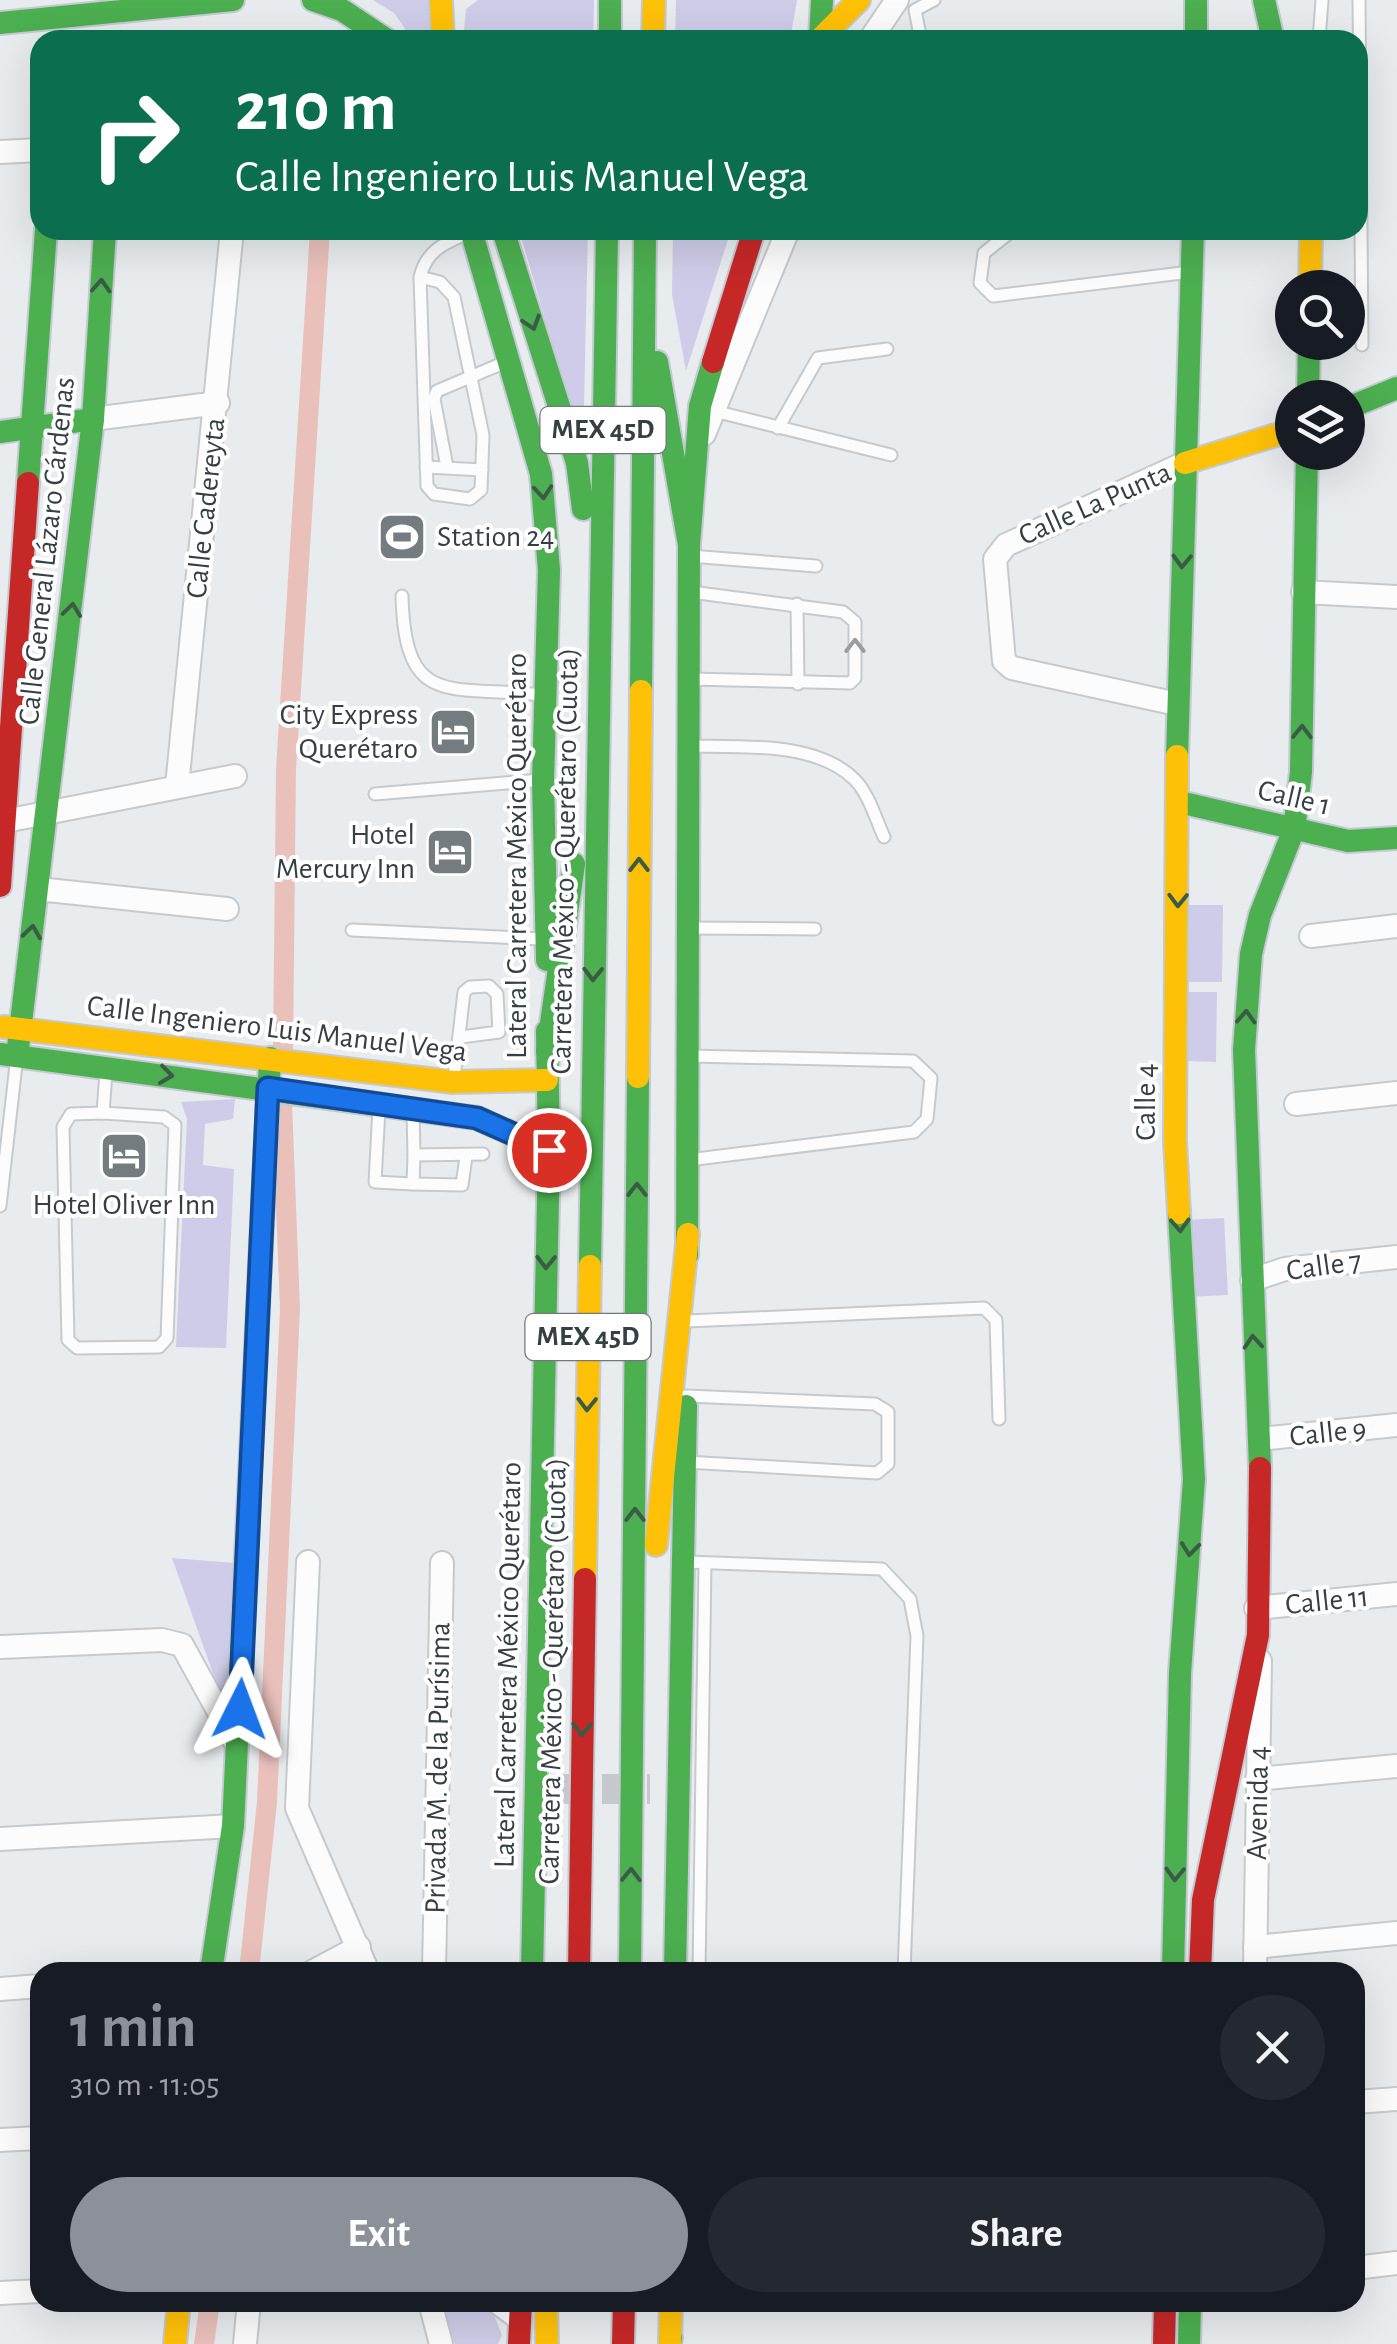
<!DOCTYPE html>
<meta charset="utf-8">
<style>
:root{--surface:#171b24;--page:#242831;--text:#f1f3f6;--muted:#9ea1a6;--accent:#8c9099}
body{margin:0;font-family:"Alegreya Sans",sans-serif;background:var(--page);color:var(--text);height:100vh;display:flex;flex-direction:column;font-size:38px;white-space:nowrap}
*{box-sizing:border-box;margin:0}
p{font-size:32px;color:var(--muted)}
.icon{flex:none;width:55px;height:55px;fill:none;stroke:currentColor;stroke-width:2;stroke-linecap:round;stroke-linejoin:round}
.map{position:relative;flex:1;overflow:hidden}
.drawer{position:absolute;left:30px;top:1962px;width:1335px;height:350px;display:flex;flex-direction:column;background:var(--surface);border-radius:30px;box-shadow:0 10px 40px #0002}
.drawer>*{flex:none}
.banner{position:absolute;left:30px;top:30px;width:1338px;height:210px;border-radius:30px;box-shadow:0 10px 40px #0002;background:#0b6e4f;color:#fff;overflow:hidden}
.tools{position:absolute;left:1275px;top:270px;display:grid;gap:20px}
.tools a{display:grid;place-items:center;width:90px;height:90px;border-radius:50%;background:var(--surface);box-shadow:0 10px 40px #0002;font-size:50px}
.pin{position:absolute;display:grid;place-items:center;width:85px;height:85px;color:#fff;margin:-42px;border:5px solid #fff;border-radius:50%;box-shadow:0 2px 10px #0007}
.me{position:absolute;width:110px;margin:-55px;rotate:3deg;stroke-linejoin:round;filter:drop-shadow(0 0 8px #0008)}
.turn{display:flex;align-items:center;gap:35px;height:210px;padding:0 40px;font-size:45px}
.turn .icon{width:130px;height:130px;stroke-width:2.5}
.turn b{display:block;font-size:70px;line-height:85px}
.round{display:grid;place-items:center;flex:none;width:105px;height:105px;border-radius:52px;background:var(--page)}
.head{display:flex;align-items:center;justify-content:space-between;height:170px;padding:0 40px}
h1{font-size:60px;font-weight:700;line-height:75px;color:var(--accent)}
.primary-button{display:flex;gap:20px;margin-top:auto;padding:20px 40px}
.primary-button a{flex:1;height:115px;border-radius:60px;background:var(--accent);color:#fff;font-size:40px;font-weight:700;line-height:115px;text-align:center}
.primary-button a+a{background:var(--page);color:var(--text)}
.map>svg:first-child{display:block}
.green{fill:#cfcce9}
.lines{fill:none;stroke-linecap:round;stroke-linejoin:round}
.canal{stroke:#eac0bb;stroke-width:20}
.secondary-tunnel{stroke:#c5c9cd;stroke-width:30;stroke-dasharray:30 15;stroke-linecap:butt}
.lane-casing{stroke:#c6cacd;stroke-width:15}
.street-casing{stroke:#c6cacd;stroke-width:26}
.fast-casing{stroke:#c3cad1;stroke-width:26}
.slow-casing{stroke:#c3cad1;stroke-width:26}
.jam-casing{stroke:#c3cad1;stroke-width:26}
.lane{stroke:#fcfcfd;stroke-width:11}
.street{stroke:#fcfcfd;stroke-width:22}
.fast{stroke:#4caf50;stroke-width:22}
.slow{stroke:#ffc107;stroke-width:22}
.jam{stroke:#c62828;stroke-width:22}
.oneway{stroke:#3b5b47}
.oneway2{stroke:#989ea0}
.route-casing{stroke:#114b97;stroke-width:25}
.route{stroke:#1a73e8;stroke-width:18}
.labels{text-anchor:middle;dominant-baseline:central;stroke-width:8;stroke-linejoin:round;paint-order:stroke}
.shield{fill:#fff;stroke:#72797c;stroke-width:2.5}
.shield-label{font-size:28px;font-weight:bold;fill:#353f44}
.street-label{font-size:30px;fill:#353f44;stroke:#fff}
.poi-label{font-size:30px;fill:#353f44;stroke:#fff;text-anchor:end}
</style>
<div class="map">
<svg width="1397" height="2344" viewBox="0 0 1397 2344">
<rect width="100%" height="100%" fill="#e9ecef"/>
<g class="green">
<path d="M373 0H433L435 40H413L394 13Z"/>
<path d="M478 0H594L593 40H463L466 9Z"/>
<path d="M676 0H797L790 40H675Z"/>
<path d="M519 230H588L583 449Z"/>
<path d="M673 230H731L686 371 672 295Z"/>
<path d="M1189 905H1223L1222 982H1188Z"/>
<path d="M1188 992H1217L1216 1062 1187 1061Z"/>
<path d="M235 1099 233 1119 205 1124 203 1165 234 1169 226 1348 176 1347 187 1119 181 1102Z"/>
<path d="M1224 1218 1228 1295 1187 1297 1183 1220Z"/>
<path d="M172 1558 235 1563 232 1696H221Z"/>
<path d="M439 2303H489L502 2335 498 2344H455Z"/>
</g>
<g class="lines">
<g class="canal">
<path d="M283 1049 286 769 320 230"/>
<path d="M249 1972 267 1802 290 1309 282 1103"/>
<path d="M204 2344 210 2302"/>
</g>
<path class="secondary-tunnel" d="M557 1789H650"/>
<g class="lane-casing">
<g id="lane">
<path d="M1359 0 1362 345"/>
<path d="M921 40 915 10 934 0"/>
<path d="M1068 40 1073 38"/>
<path d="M1319 40 1322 0"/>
<path d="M1013 230 984 253 980 283 993 296 1190 272"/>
<path d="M420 277 440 282 454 297 483 435 481 490 470 499 434 494 427 486 420 277C427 249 445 243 470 232"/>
<path d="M714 411 891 455"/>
<path d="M778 428 818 358 887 349"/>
<path d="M426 467 482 470"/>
<path d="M447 467 434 399 437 391 508 361"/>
<path d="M690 556 816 566"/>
<path d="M691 592 843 612 855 622V678L850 683 691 679"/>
<path d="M402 596C405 709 448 685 541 695"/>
<path d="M797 604 798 684"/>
<path d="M688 746C740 747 817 741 855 780 869 794 876 820 884 837"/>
<path d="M375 794 541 780"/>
<path d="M689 928 815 929"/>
<path d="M352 930 542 939"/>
<path d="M454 1078 464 992 470 987 489 986 497 994 499 1032 461 1037"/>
<path d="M379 1108 375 1182 413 1184 414 1155"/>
<path d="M103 1113 164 1117 175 1125 167 1338 159 1347 77 1348 68 1340 63 1127 71 1114Z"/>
<path d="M103 1113 106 1072"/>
<path d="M413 1113 414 1155 483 1154"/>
<path d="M688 1160 914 1132 927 1119 931 1078 913 1061 690 1056"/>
<path d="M413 1184 462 1185 466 1157"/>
<path d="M0 1206 17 1056"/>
<path d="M687 1321 984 1308 996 1320 999 1419"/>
<path d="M686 1462 877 1473 888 1464V1412L875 1404 686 1396"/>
<path d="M687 1562 882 1569 910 1599 917 1636 904 1972"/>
<path d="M699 1972 705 1563"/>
</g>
</g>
<g class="street-casing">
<g id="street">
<path d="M870 40 897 0"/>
<path d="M0 152 40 150"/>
<path d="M93 419 218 403"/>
<path d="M704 434 788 230"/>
<path d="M1303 592 1397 597"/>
<path d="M1177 704 1012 668 1004 661 995 559 1006 545 1185 463"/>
<path d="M177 786 232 230"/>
<path d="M0 822 235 776"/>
<path d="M38 889 227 909"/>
<path d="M1311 936 1397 926"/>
<path d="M1296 1104 1397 1093"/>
<path d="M1252 1280 1285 1269 1397 1257"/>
<path d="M1260 1439 1397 1425"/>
<path d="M308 1562 297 1808 368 1972"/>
<path d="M1256 1608 1397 1594"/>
<path d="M0 1647 162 1640 182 1645 237 1745"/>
<path d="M1257 1779 1397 1766"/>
<path d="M0 1839 233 1826"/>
<path d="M1255 1947 1397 1933"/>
<path d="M312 1972 359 1947"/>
<path d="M434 1972 442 1563"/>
<path d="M1255 1972 1260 1661"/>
<path d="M0 1989 40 1986"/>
<path d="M1355 2102 1397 2099"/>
<path d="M0 2140 40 2138"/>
<path d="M1355 2268 1397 2263"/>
<path d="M0 2293 40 2291"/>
<path d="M430 2302 441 2344"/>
<path d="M497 2302 520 2319"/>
<path d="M245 2344 249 2302"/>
</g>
</g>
<g class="fast-casing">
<g id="fast">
<path d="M313 0 342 10 387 40"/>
<path d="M610 0V40"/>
<path d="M1196 0V40"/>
<path d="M1264 0 1273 40"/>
<path d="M0 23 233 0"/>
<path d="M820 40 822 0"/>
<path d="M471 230 541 474 549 570 543 780 547 960"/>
<path d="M503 230 577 463 583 509"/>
<path d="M657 362 689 545"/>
<path d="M1308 398 1309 342"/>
<path d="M1348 408 1397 388"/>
<path d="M0 432 93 419"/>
<path d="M28 483 46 230"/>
<path d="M641 691 645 230"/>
<path d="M1177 756 1193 230"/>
<path d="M1179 802 1348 841 1397 838"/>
<path d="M547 1051 574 864"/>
<path d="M0 1054 477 1118 549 1150"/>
<path d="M17 1056 93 419 105 230"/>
<path d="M687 1255 689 545 700 406 713 362"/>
<path d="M590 1266 607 230"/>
<path d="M1260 1468 1244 1050 1251 954 1260 915 1294 829 1301 772 1307 452"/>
<path d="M211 1972 233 1826 270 1058"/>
<path d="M532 1972 549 1150 547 1031"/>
<path d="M630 1972 638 1077"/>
<path d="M675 1972 686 1406"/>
<path d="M1173 1972 1180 1673 1194 1479 1179 1213"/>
<path d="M670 2344 671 2338"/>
<path d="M1189 2344 1190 2302"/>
</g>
</g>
<g class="slow-casing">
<g id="slow">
<path d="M441 0 443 40"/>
<path d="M820 39 859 0"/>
<path d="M653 40 654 0"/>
<path d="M1310 288 1311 230"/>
<path d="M1185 463 1292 430"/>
<path d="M1177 756 1175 1141 1179 1213"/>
<path d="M4 1027 453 1082 547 1080"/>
<path d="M638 1077 641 691"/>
<path d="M656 1545 688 1234"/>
<path d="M585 1579 590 1266"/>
<path d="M546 2302 547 2344"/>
<path d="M175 2344 179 2302"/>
<path d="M670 2344 671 2302"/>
</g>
</g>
<g class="jam-casing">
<g id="jam">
<path d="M713 362 754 230"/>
<path d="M0 886 28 483"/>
<path d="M579 1972 585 1579"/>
<path d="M1200 1972 1203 1900 1258 1635 1260 1468"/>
<path d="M519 2344 521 2302"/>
<path d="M623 2344 624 2302"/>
<path d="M1164 2344 1165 2302"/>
</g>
</g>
<use href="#lane" class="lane"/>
<use href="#street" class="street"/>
<use href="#fast" class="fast"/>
<use href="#slow" class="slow"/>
<use href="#jam" class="jam"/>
</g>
<defs><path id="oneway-chevron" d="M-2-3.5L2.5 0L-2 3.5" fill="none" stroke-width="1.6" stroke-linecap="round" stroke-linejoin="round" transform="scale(2.5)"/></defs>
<g class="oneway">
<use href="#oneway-chevron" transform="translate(101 286) rotate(-87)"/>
<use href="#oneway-chevron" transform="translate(532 323) rotate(72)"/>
<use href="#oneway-chevron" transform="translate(543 492) rotate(85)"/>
<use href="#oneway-chevron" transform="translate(1182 561) rotate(92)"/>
<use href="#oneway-chevron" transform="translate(72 610) rotate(-83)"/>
<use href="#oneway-chevron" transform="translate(1302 732) rotate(-89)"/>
<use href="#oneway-chevron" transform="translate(639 865) rotate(-90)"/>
<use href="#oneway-chevron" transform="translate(1178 900) rotate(91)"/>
<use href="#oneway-chevron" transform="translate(32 932) rotate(-82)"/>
<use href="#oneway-chevron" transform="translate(593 974) rotate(91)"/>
<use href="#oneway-chevron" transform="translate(1246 1017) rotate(-87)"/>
<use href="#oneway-chevron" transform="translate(166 1075) rotate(7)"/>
<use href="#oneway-chevron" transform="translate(637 1190) rotate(-90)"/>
<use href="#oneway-chevron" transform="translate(1180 1225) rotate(87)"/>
<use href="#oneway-chevron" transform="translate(546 1262) rotate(91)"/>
<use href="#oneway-chevron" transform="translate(1253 1342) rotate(-94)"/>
<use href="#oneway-chevron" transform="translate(587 1404) rotate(91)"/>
<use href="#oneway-chevron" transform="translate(635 1515) rotate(-90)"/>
<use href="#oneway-chevron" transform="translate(1190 1549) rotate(96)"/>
<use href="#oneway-chevron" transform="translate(582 1729) rotate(91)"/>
<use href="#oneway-chevron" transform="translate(1175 1874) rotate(92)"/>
<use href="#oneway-chevron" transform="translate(631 1875) rotate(-89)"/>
</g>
<use class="oneway2" href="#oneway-chevron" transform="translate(855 646) rotate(-90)"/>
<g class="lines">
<g class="route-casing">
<path id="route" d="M240 1709 268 1088 477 1118 549 1150"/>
</g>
<use href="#route" class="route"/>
</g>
<defs>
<g id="stadium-square" transform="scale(2.5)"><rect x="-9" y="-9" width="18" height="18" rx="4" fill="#747c80" stroke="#fff"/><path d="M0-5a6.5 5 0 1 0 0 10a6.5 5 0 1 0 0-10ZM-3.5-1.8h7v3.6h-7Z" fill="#fff"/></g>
<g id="hotel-square" transform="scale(2.5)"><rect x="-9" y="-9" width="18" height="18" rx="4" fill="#747c80" stroke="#fff"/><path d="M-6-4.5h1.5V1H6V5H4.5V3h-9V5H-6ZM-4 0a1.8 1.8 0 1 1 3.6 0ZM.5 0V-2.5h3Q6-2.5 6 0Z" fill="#fff"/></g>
</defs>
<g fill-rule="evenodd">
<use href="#stadium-square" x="402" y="537"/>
<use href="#hotel-square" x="453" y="732"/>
<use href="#hotel-square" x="450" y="852"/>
<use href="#hotel-square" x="124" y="1156"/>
</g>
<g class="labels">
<g class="shield">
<rect x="540.5" y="407" width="125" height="46" rx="8"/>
<rect x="525.5" y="1314" width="125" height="46" rx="8"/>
</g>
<g class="shield-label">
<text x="603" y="430">MEX 45D</text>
<text x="588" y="1337">MEX 45D</text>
</g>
<g class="street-label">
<text transform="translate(1095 504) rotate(-24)">Calle La Punta</text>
<text transform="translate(206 508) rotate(-84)">Calle Cadereyta</text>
<text transform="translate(47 551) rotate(-84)">Calle General Lázaro Cárdenas</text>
<text transform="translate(1294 798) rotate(13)">Calle 1</text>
<text transform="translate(517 856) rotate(-90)">Lateral Carretera México Querétaro</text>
<text transform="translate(565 861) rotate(-89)">Carretera México - Querétaro (Cuota)</text>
<text transform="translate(277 1029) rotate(7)">Calle Ingeniero Luis Manuel Vega</text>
<text transform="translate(1146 1102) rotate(-90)">Calle 4</text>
<text transform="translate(1324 1266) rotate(-8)">Calle 7</text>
<text transform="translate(1328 1433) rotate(-6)">Calle 9</text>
<text transform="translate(1327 1601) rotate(-6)">Calle 11</text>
<text transform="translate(508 1665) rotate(-89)">Lateral Carretera México Querétaro</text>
<text transform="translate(553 1671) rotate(-89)">Carretera México - Querétaro (Cuota)</text>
<text transform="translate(438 1768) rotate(-89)">Privada M. de la Purísima</text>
<text transform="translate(1258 1803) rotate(-89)">Avenida 4</text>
</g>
<g class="poi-label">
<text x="437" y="537" text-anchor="start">Station 24</text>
<text x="418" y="715">City Express<tspan x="418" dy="34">Querétaro</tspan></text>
<text x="415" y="835">Hotel<tspan x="415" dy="34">Mercury Inn</tspan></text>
<text x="124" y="1205" text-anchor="middle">Hotel Oliver Inn</text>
</g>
</g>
</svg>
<div class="tools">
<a><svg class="icon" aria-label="search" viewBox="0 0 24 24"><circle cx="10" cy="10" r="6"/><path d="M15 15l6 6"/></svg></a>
<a><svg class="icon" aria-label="layers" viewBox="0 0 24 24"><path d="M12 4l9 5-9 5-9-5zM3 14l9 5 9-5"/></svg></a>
</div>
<div class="pin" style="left:549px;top:1150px;background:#d93025"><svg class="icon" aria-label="arrive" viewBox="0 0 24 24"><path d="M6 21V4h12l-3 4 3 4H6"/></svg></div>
<svg class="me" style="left:240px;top:1709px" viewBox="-20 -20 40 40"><path d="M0-17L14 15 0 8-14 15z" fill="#1a73e8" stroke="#fff" stroke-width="4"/></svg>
<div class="banner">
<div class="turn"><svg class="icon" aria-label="right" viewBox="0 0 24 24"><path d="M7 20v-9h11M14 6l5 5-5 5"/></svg><div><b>210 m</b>Calle Ingeniero Luis Manuel Vega</div></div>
</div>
<section class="drawer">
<div class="head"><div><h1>1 min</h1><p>310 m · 11:05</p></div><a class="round"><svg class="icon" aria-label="close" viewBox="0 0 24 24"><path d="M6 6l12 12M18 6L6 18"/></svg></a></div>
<div class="primary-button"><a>Exit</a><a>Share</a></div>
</section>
</div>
